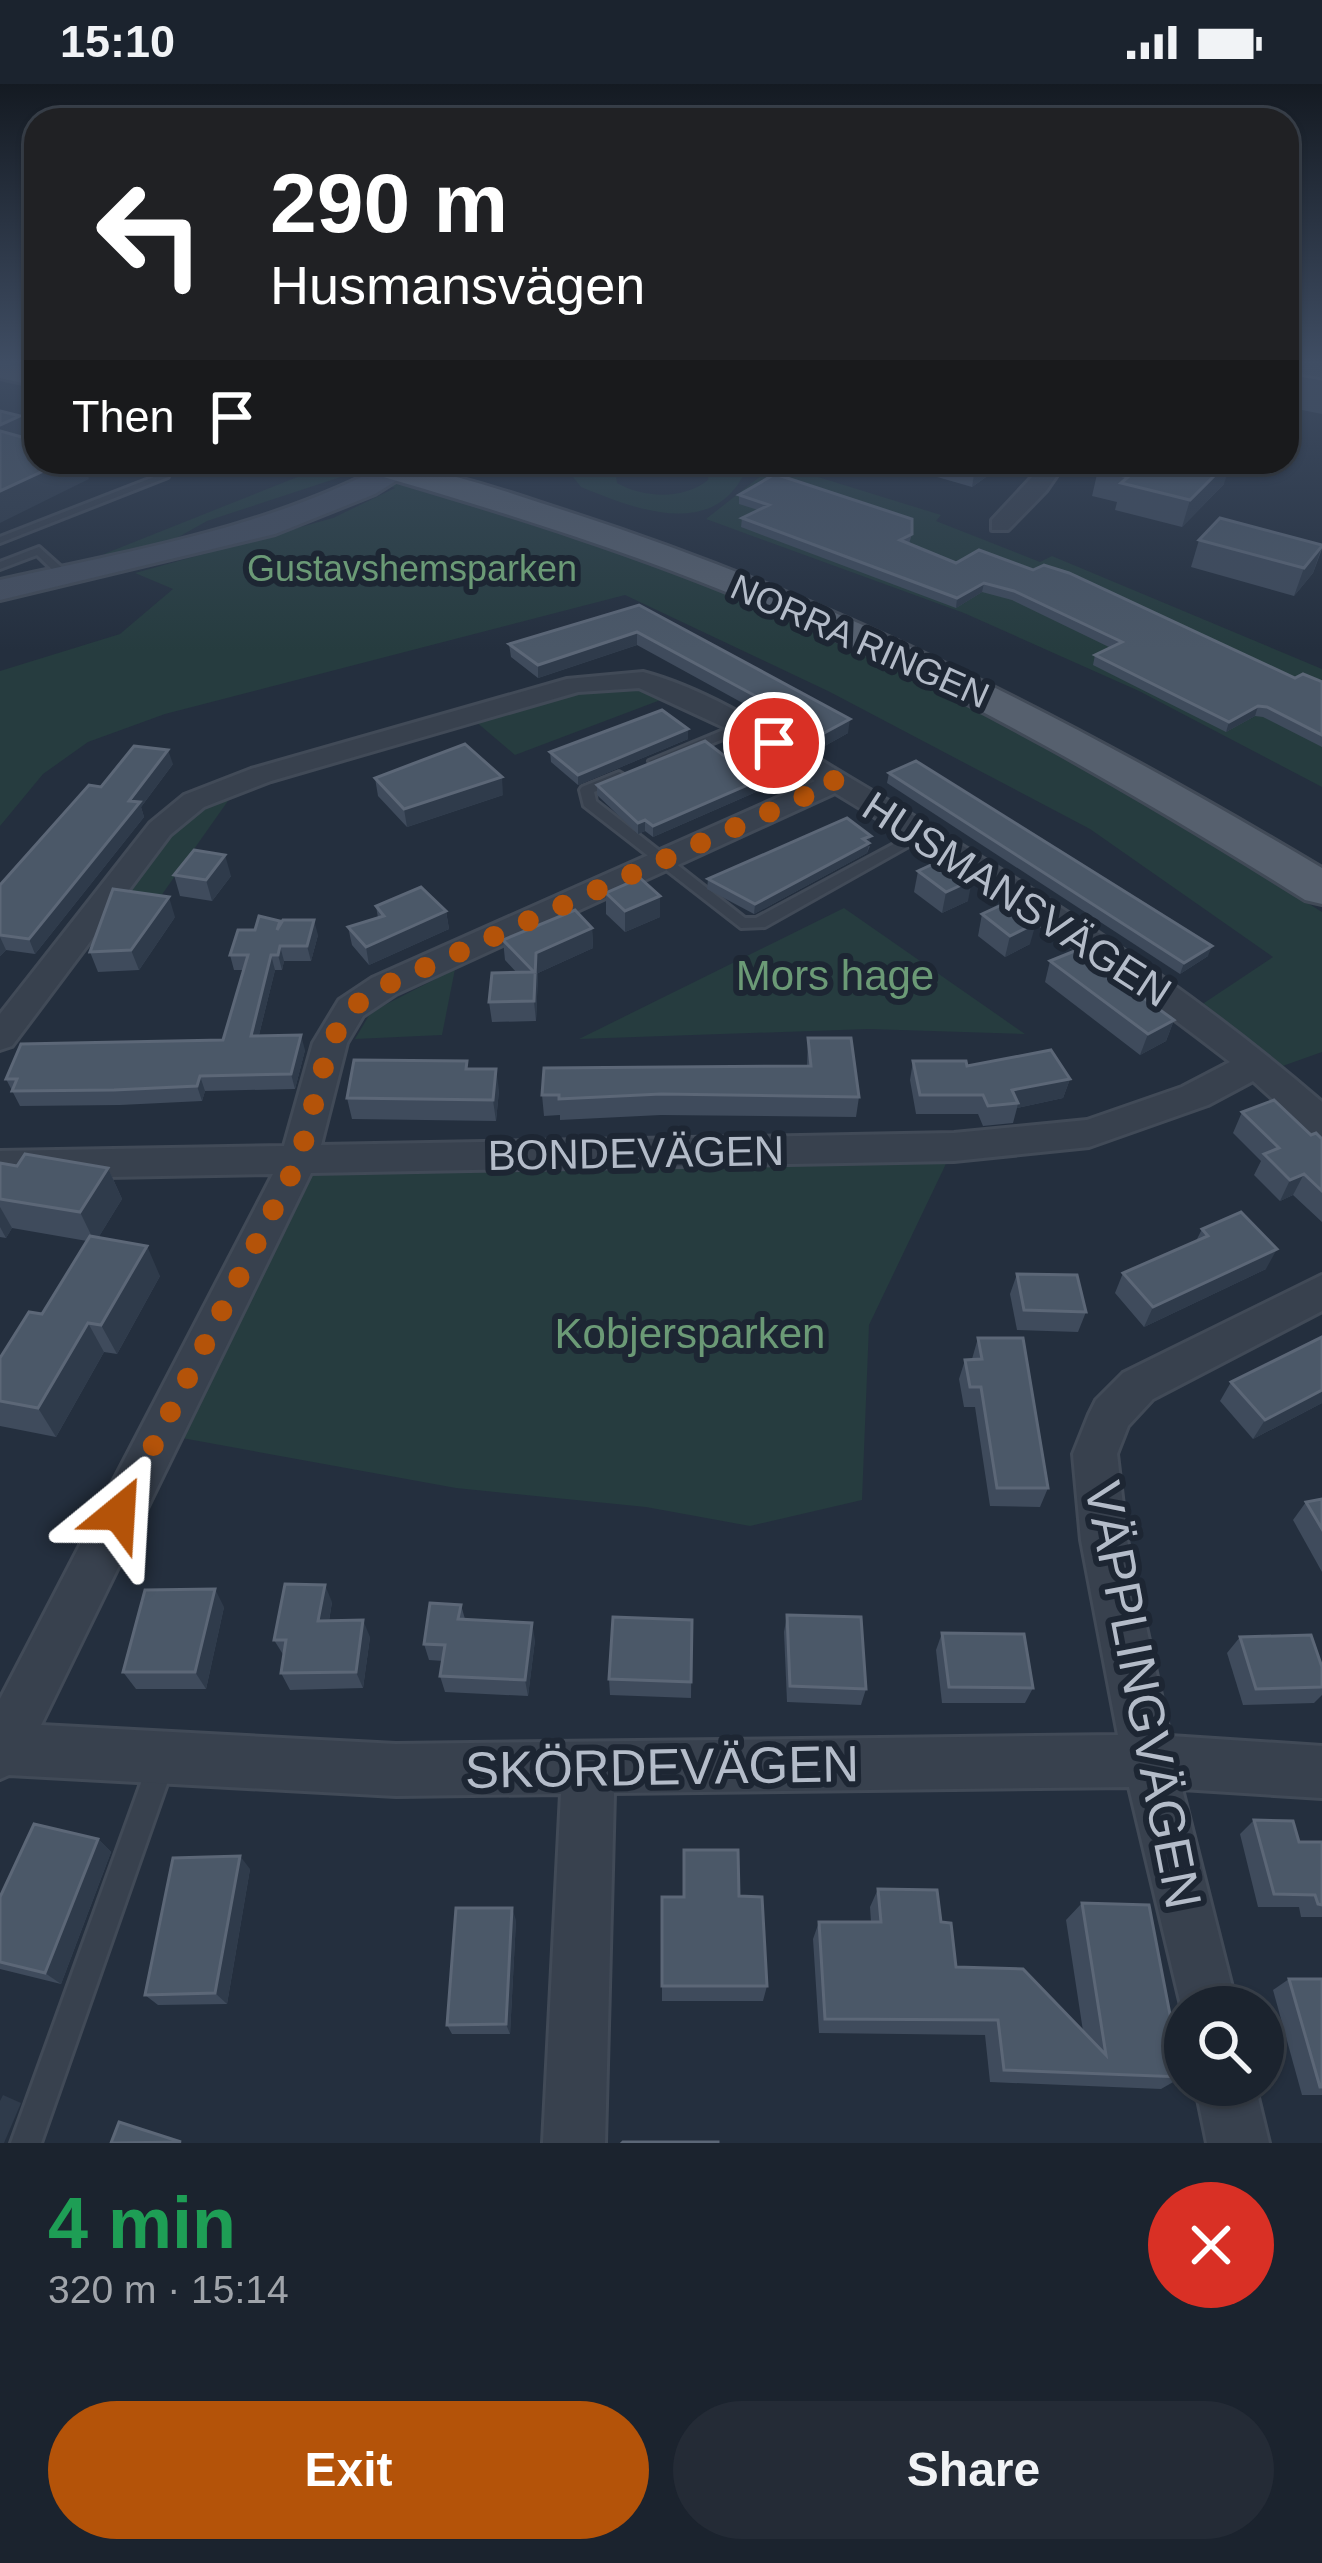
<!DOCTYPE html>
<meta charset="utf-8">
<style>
:root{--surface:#1b232e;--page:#242b36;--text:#f1f3f6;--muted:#a0a4aa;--line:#39404a;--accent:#b45309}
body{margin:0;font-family:Arial,sans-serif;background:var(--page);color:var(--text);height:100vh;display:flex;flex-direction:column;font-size:45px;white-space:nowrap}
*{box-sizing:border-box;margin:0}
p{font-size:39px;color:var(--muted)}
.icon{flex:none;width:66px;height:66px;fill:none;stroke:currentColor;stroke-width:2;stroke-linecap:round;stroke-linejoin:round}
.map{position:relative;height:2059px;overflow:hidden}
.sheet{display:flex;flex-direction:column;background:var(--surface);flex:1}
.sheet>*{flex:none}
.banner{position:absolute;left:24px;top:24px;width:1275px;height:366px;border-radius:36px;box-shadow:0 3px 9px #0004,0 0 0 3px var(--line);background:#202124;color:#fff;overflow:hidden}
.tools{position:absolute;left:1164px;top:1902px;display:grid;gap:24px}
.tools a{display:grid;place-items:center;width:120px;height:120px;border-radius:50%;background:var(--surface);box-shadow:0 3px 9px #0004,0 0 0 3px var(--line);font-size:60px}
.pin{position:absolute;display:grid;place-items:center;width:102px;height:102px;color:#fff;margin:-51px;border:6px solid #fff;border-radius:50%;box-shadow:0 3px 12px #0007}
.me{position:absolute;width:132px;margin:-66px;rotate:27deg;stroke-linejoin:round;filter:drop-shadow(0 0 9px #0008)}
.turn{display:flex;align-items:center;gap:42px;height:252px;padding:0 48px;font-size:54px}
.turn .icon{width:156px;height:156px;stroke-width:2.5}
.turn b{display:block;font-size:84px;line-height:102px}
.then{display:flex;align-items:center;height:114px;padding:0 48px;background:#0003;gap:24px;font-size:45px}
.round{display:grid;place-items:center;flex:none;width:126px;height:126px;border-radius:63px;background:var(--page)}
.headline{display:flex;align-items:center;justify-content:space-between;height:204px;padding:0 48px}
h1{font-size:72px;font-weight:800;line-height:90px;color:#1e9e55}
.cta{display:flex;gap:24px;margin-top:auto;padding:24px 48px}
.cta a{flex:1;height:138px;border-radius:72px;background:var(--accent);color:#fff;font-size:48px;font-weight:800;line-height:138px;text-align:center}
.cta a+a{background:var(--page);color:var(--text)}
.status{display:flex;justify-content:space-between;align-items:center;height:84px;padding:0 60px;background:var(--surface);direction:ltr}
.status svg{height:33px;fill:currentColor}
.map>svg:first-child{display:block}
.green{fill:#263c3f}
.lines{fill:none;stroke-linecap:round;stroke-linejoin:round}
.lane-casing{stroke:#414a57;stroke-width:6}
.street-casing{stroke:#414a57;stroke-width:6}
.secondary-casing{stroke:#414a57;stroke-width:6}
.primary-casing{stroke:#414a57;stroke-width:6}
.lane{fill:#38414e;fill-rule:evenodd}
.street{fill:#38414e;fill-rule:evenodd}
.secondary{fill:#465061;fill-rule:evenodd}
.primary{fill:#56606e;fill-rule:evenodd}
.wall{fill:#3f4b5c}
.shaded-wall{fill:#2f3b4b}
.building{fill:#4b5868;stroke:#5c6777;stroke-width:3}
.route{stroke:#b45309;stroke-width:21;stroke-dasharray:0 37.8}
.labels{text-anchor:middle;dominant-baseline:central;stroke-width:12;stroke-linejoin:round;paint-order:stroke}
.far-park-label{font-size:36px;fill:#6b9a76;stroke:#1d2633}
.far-street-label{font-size:36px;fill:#b4bcc9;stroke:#1d2633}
.street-label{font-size:42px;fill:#b4bcc9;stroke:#1d2633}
.park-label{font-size:42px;fill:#6b9a76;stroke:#1d2633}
.near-street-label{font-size:51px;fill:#b4bcc9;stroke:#1d2633}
</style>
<div class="status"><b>15:10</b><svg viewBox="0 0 49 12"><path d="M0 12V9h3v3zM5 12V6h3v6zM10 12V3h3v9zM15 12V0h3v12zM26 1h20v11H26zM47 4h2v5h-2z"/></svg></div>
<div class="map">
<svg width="1322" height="2059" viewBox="0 0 1322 2059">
<rect width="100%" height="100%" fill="#242f3e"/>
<g class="green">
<path d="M314 378 496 424 694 492 852 562 957 612 1100 689 1322 828V968L1266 988 1189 929 1273 873 1090 745 830 608 625 511 165 630 88 658 43 690 0 742V587L120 550 173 505 135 489 333 434 395 404Z"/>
<path d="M586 378H633L615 385 617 399C643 414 684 416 708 396L709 382 701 378H740L746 386C714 457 635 425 581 403L573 393Z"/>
<path d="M776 380 941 431 936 437 1040 478 1052 472 1322 585V703L1139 607 964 529 706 435Z"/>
<path d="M315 386 347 391 207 437 166 460 114 473 104 470Z"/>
<path d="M588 597 679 609 515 671 468 631Z"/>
<path d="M242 697 156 819 103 818 160 745Z"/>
<path d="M844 824 1025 950 869 945 579 955Z"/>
<path d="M455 885 442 951 355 955 371 928Z"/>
<path d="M954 1063 869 1241 862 1416 750 1442 646 1423 456 1404 160 1350 299 1075Z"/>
</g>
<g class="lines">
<g class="lane-casing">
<g id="lane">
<path d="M14 338 36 346V352L10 343 0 345V339Z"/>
<path d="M115 378H130L168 393 0 459V453L154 393Z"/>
<path d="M39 463 68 489V493H60L37 471 0 485V478Z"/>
<path d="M743 638 750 642 748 645 661 680 656 681 649 677Z"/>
<path d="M619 688 626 692 624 695 594 708 596 717 745 834H756L920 746H930L932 749 765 843 741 844 584 722 580 706 582 703Z"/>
<path d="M162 1664 171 1668 175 1677 41 2059H11L149 1677 153 1668Z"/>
</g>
</g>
<g class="street-casing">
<g id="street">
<path d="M1046 378H1066L1046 407 1008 446H992V436Z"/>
<path d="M643 588C712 606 786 656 847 692 1012 790 1177 892 1322 1018V1052L1309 1048 1253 997 1208 1021 1089 1063 954 1077 311 1089 41 1641 396 1660 1118 1651 1081 1456 1073 1370 1089 1330 1096 1316 1123 1289 1322 1191V1227L1153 1315 1128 1342 1117 1370 1127 1456 1170 1652 1322 1662V1714L1182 1705 1237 1923H1185V1938L1129 1703 614 1709 605 2059H543L561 1710 396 1712 9 1691 0 1695V1615L273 1090 0 1095V1067L284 1062 313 959 339 916 372 894 815 697 734 648 639 604 578 608 271 697 204 723 170 751 12 962 0 966V930L150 739 184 711 251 685 567 595ZM835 709C972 791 1104 880 1230 978L1182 1003 1087 1036 954 1049 321 1061 347 959 363 932 396 910Z"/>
<path d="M1195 2001H1255L1269 2059H1207Z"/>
</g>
</g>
<g class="secondary-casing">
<path id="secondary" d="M391 378H426L375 410 275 450 0 516V496C134 466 269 444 391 378Z"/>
</g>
<g class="primary-casing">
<g id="primary">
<path d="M0 278 36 286V302L0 294Z"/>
<path d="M351 378C428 378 500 406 572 429 838 515 1083 641 1322 784V820L1305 816C1138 711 967 612 786 533 647 472 501 427 356 385Z"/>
</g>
</g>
<use href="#lane" class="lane"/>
<use href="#street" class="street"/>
<use href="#secondary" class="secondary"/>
<use href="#primary" class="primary"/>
</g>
<g class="wall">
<path d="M1287 278H1322V330L1287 323Z"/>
<path d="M907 378H1007L972 403 906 384Z"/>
<path d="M1098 386 1224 400 1182 443 1115 426 1117 418 1092 412Z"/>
<path d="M739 411 912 450 909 460 956 479 1295 594 1322 598V663L1263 633 1255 632 1226 648 1093 581 1095 571 1111 564 1012 516 982 508 956 524 741 443 742 434 758 426 739 420Z"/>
<path d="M1199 456 1322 461V465L1313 489 1294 512 1191 483Z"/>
<path d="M639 521 848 649 823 663 637 561 538 594 511 573 509 560Z"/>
<path d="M688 645V655L578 701 551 678 550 668Z"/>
<path d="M173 680 141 723 144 733 35 870 6 866 0 872V801L101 703Z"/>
<path d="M771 689 773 690 772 701 653 753 645 747 638 750 597 711V701Z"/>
<path d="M889 689 1208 872 1180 890 887 699Z"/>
<path d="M375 694 503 711 407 743 378 712Z"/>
<path d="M870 762 867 769 754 830 707 805 708 795Z"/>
<path d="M918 787 968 817 942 829 914 808Z"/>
<path d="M174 791 231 792 212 817 180 812Z"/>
<path d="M606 809 660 833 625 848 606 830Z"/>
<path d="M376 822 446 827 449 845 369 881 352 861 348 843 378 834Z"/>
<path d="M982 830 1030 860 1005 873 978 852Z"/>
<path d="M175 833 139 886 98 888 90 868Z"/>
<path d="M280 837V840L318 851 311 877H284L282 886H275L259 951 305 966 295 1005 205 1007 202 1017 120 1021 20 1022 6 995 223 956 244 886H234L230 871 255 846Z"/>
<path d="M592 844 593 864 538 889 536 937 492 938 489 918 517 889 505 876 503 856Z"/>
<path d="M1050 877 1174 936 1166 957 1140 971 1045 898Z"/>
<path d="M808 954 859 1013 856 1033 661 1031 560 1036V1031L544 1032 542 1011 807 982Z"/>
<path d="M913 977 967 982 1070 995 1063 1014 1017 1024 1013 1039 983 1042 978 1030H916L910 996Z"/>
<path d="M468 985 499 1006 496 1037 352 1035 347 1014Z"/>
<path d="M1242 1028 1322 1055V1138L1293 1111 1280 1117 1254 1091 1261 1077 1233 1049Z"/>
<path d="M0 1079 17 1082 108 1084 122 1115 98 1154 160 1192 117 1270 104 1268 56 1353 0 1342V1274L42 1230 87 1157 12 1144 6 1154 0 1153Z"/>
<path d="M1202 1145 1266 1185 1144 1243 1115 1209 1123 1189 1196 1157Z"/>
<path d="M1017 1190 1086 1228 1078 1248 1017 1246 1010 1210Z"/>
<path d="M1322 1253V1319L1253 1355 1220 1317 1231 1298Z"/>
<path d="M978 1254 1048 1404 1040 1423 990 1422 975 1323H964L959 1295 965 1276 972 1275Z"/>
<path d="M1322 1415V1488L1293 1436 1306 1418Z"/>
<path d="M332 1518 329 1537 370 1553 363 1604 290 1606 281 1589 284 1572 274 1556Z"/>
<path d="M461 1521 465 1535 535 1556 528 1612 445 1608 440 1592 443 1577 429 1576 424 1560Z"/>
<path d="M224 1523 206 1605H136L123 1588Z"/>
<path d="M787 1531 866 1605 861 1621 787 1618 784 1548Z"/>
<path d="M692 1536 691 1614 610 1611 609 1595Z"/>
<path d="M942 1549 1033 1604 1025 1619H942L936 1566Z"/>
<path d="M1240 1553 1322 1583V1611L1314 1619 1243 1621 1227 1569Z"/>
<path d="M1254 1736 1299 1758H1322V1833H1301L1299 1823H1258L1240 1750Z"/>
<path d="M98 1755 111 1768 61 1900 0 1885V1813Z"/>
<path d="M250 1785 227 1920 158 1921 145 1911Z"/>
<path d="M878 1805 941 1838 956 1883 1083 1947 1066 1836 1082 1819 1182 1993 1161 2005 990 1998 985 1951 819 1949 813 1855 819 1838H871L870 1823Z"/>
<path d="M739 1812 767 1902 763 1917H662V1813Z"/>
<path d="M516 1836 510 1950H452L447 1941Z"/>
<path d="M1289 1895H1322V2011H1302L1273 1906Z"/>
</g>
<g class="shaded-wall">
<path d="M20 332 28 358 0 370V341Z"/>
<path d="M63 378H84L89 395 0 439V407Z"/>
<path d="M976 378H1007L972 403Z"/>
<path d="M1228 378H1231L1224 400 1182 443 1190 416Z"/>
<path d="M1322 462 1313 489 1294 512 1304 484Z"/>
<path d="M984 499 982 508 956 524 957 514Z"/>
<path d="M637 548V561L538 594V581Z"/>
<path d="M1258 622 1255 632 1226 648 1229 638Z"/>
<path d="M850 635 848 649 823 663 824 649Z"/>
<path d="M688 645V655L578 701V691Z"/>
<path d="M168 666 173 680 141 723 144 733 35 870 29 855Z"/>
<path d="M773 690 772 701 653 753V742Z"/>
<path d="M502 693 503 711 407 743 404 725Z"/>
<path d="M645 736V747L638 750V739Z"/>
<path d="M871 752 867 769 754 830 755 820Z"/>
<path d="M225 771 231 792 212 817 206 796Z"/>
<path d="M972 796 968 817 942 829 946 808Z"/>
<path d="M660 812V833L625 848V827Z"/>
<path d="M169 813 175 833 139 886 131 866Z"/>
<path d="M446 827 449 845 369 881 366 863Z"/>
<path d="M314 836 318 851 311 877 307 862Z"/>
<path d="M1036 839 1030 860 1005 873 1010 852Z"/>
<path d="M592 844 593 864 538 889 536 937 534 917 536 869Z"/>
<path d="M0 853 6 866 0 872Z"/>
<path d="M280 862 284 877 282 886 278 871Z"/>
<path d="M1212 862 1208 872 1180 890 1184 879Z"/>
<path d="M271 871 275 886 255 967 251 952Z"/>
<path d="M1174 936 1166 957 1140 971 1148 950Z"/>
<path d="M301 951 305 966 295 1005 291 990Z"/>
<path d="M496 985 499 1006 496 1037 493 1016Z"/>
<path d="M200 992 205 1007 202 1017 197 1002Z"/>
<path d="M1070 995 1063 1014 1017 1024 1018 1019 1012 1006Z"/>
<path d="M108 1084 122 1115 95 1159 80 1128Z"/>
<path d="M1304 1090 1293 1111 1280 1117 1290 1096Z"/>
<path d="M0 1123 12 1144 6 1154 0 1143Z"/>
<path d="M147 1162 160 1192 117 1270 101 1241Z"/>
<path d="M1277 1165 1266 1185 1144 1243 1153 1223Z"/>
<path d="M88 1239 104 1268 56 1353 38 1324Z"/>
<path d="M1322 1306V1319L1253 1355 1265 1336Z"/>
<path d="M325 1501 332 1518 326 1554 318 1537Z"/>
<path d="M215 1505 224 1523 206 1605 195 1588Z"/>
<path d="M363 1536 370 1553 363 1604 356 1588Z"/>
<path d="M532 1539 535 1556 528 1612 525 1596Z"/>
<path d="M98 1755 111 1768 61 1900 45 1889Z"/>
<path d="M240 1772 250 1785 227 1920 215 1909Z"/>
<path d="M512 1824 516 1836 510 1950 506 1940Z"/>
<path d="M3 2011 21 2019 4 2059H0V2017Z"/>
</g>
<g class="building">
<path d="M1287 278H1322V295L1287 289Z"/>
<path d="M0 327 20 332 0 341Z"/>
<path d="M0 347 36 357V378H63L0 407Z"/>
<path d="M1112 378H1228L1190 416 1121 399 1128 393 1098 386Z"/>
<path d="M775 390 912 435V450L900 456 956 479 979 466 1033 486 1044 481 1069 489 1295 594 1303 590 1318 596 1322 598V651L1267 623 1258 622 1229 638 1095 571 1122 558 1014 507 984 499 957 514 742 434 769 421 739 411Z"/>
<path d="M1220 434 1322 461V462L1304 484 1199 456Z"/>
<path d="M639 521 850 635 824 649 637 548 538 581 509 560Z"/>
<path d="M662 626 688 645 578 691 550 668Z"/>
<path d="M705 657 727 674 750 665 772 681 764 684 773 690 653 742 645 736 638 739 597 701Z"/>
<path d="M465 660 502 693 404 725 375 694Z"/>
<path d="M134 662 168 666 129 717 140 718 29 855 0 851V801L89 701 101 703Z"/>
<path d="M916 677 1212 862 1184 879 889 689Z"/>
<path d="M847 734 871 752 863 755 869 759 755 820 708 795Z"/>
<path d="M194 766 225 771 206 796 174 791Z"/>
<path d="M944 775 972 796 946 808 918 787Z"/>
<path d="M640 794 660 812 625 827 606 809Z"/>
<path d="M421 803 446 827 366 863 348 843 384 832 376 822Z"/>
<path d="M113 805 169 813 131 866 90 868Z"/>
<path d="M1008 818 1036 839 1010 852 982 830Z"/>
<path d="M575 826 592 844 536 869 534 917 489 918 492 889 534 888 503 856Z"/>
<path d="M259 832 280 837 277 846 283 836H314L307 862H280L278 871H271L251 952 301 951 291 990 200 992 197 1002 114 1006 12 1007 17 995H6L21 960 223 956 248 871H230L238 846H255Z"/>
<path d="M1077 866 1174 936 1148 950 1050 877Z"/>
<path d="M808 954H851L859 1013 661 1010 559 1015V1011H542L544 984 811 982Z"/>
<path d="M1051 966 1070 995 1012 1006 1018 1019 988 1022 983 1011H920L913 977H966L967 982Z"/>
<path d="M354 976 467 977 466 985H496L493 1016 347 1014Z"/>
<path d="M1274 1016 1311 1051 1316 1049 1322 1055V1107L1304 1090 1290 1096 1264 1070 1279 1064 1242 1028Z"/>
<path d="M25 1070 108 1084 80 1128 0 1115V1079L17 1082Z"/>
<path d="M1241 1128 1277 1165 1153 1223 1123 1189 1208 1152 1202 1145Z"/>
<path d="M90 1152 147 1162 101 1241 88 1239 38 1324 0 1317V1274L29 1228 42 1230Z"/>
<path d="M1017 1190 1077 1191 1086 1228 1024 1226Z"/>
<path d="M1322 1253V1306L1265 1336 1231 1298Z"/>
<path d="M978 1254H1023L1048 1404H997L981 1303H970L965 1276 982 1275Z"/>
<path d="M1322 1415V1445L1306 1418Z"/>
<path d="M285 1500 325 1501 318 1537 363 1536 356 1588 281 1589 286 1556H274Z"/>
<path d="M215 1505 195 1588H123L145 1506Z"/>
<path d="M430 1519 461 1521 458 1535 532 1539 525 1596 440 1592 445 1561 424 1560Z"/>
<path d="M787 1531 861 1533 866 1605 790 1602Z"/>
<path d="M613 1533 692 1536 691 1598 609 1595Z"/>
<path d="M942 1549 1024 1550 1033 1604 949 1603Z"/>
<path d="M1311 1551 1322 1583V1603L1256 1605 1240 1553Z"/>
<path d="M1254 1736 1293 1737 1299 1758H1322V1821L1318 1820 1315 1811 1274 1810Z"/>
<path d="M34 1740 98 1755 45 1889 0 1878V1813Z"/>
<path d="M684 1766H738L739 1812 762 1813 767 1902H662V1813H684Z"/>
<path d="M240 1772 215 1909 145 1911 173 1774Z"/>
<path d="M878 1805 937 1806 941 1838 951 1839 956 1883 1023 1885 1106 1971 1082 1819 1149 1821 1182 1993 1004 1986 998 1936 825 1935 819 1838H881Z"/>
<path d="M456 1824H512L506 1940 447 1941Z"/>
<path d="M1289 1895H1322V2003H1320Z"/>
<path d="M119 2038 181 2058 111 2059Z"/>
<path d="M623 2058H718V2059H622Z"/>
</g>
<linearGradient id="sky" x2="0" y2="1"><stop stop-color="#141a22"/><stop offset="0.49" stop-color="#3f4d63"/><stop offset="1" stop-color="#3f4d63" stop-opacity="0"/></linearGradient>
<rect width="1322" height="566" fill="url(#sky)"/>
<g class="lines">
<path class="route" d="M119 1429 299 1075 330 959 351 924 384 902 836 698 774 659"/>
</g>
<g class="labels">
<g class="far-park-label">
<text x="412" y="484">Gustavshemsparken</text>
</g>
<g class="far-street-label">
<text transform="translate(860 557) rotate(24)">NORRA RINGEN</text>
</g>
<g class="street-label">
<text transform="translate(1017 815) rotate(33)">HUSMANSVÄGEN</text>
<text transform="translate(636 1069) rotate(-1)">BONDEVÄGEN</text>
</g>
<g class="park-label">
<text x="835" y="891">Mors hage</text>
<text x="690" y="1249">Kobjersparken</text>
</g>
<g class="near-street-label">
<text transform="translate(1143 1611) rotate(79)">VÄPPLINGVÄGEN</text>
<text transform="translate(662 1683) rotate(-1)">SKÖRDEVÄGEN</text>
</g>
</g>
</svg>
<div class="tools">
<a><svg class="icon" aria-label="search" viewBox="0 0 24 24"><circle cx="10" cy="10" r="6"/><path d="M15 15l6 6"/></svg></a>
</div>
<div class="pin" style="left:774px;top:659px;background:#d93025"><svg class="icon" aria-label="arrive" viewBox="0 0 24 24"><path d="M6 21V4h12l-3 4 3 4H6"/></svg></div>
<svg class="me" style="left:119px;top:1429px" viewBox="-20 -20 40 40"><path d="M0-17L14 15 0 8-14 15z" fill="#b45309" stroke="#fff" stroke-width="4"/></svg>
<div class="banner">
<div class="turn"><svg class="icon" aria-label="left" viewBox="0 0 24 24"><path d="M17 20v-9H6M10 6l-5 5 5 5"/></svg><div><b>290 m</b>Husmansvägen</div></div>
<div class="then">Then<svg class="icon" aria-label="arrive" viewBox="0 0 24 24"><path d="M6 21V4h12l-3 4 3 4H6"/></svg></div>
</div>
</div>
<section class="sheet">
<div class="headline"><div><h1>4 min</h1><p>320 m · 15:14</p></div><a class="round" style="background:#d93025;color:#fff"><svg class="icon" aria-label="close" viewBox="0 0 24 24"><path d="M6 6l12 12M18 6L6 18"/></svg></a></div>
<div class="cta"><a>Exit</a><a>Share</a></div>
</section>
